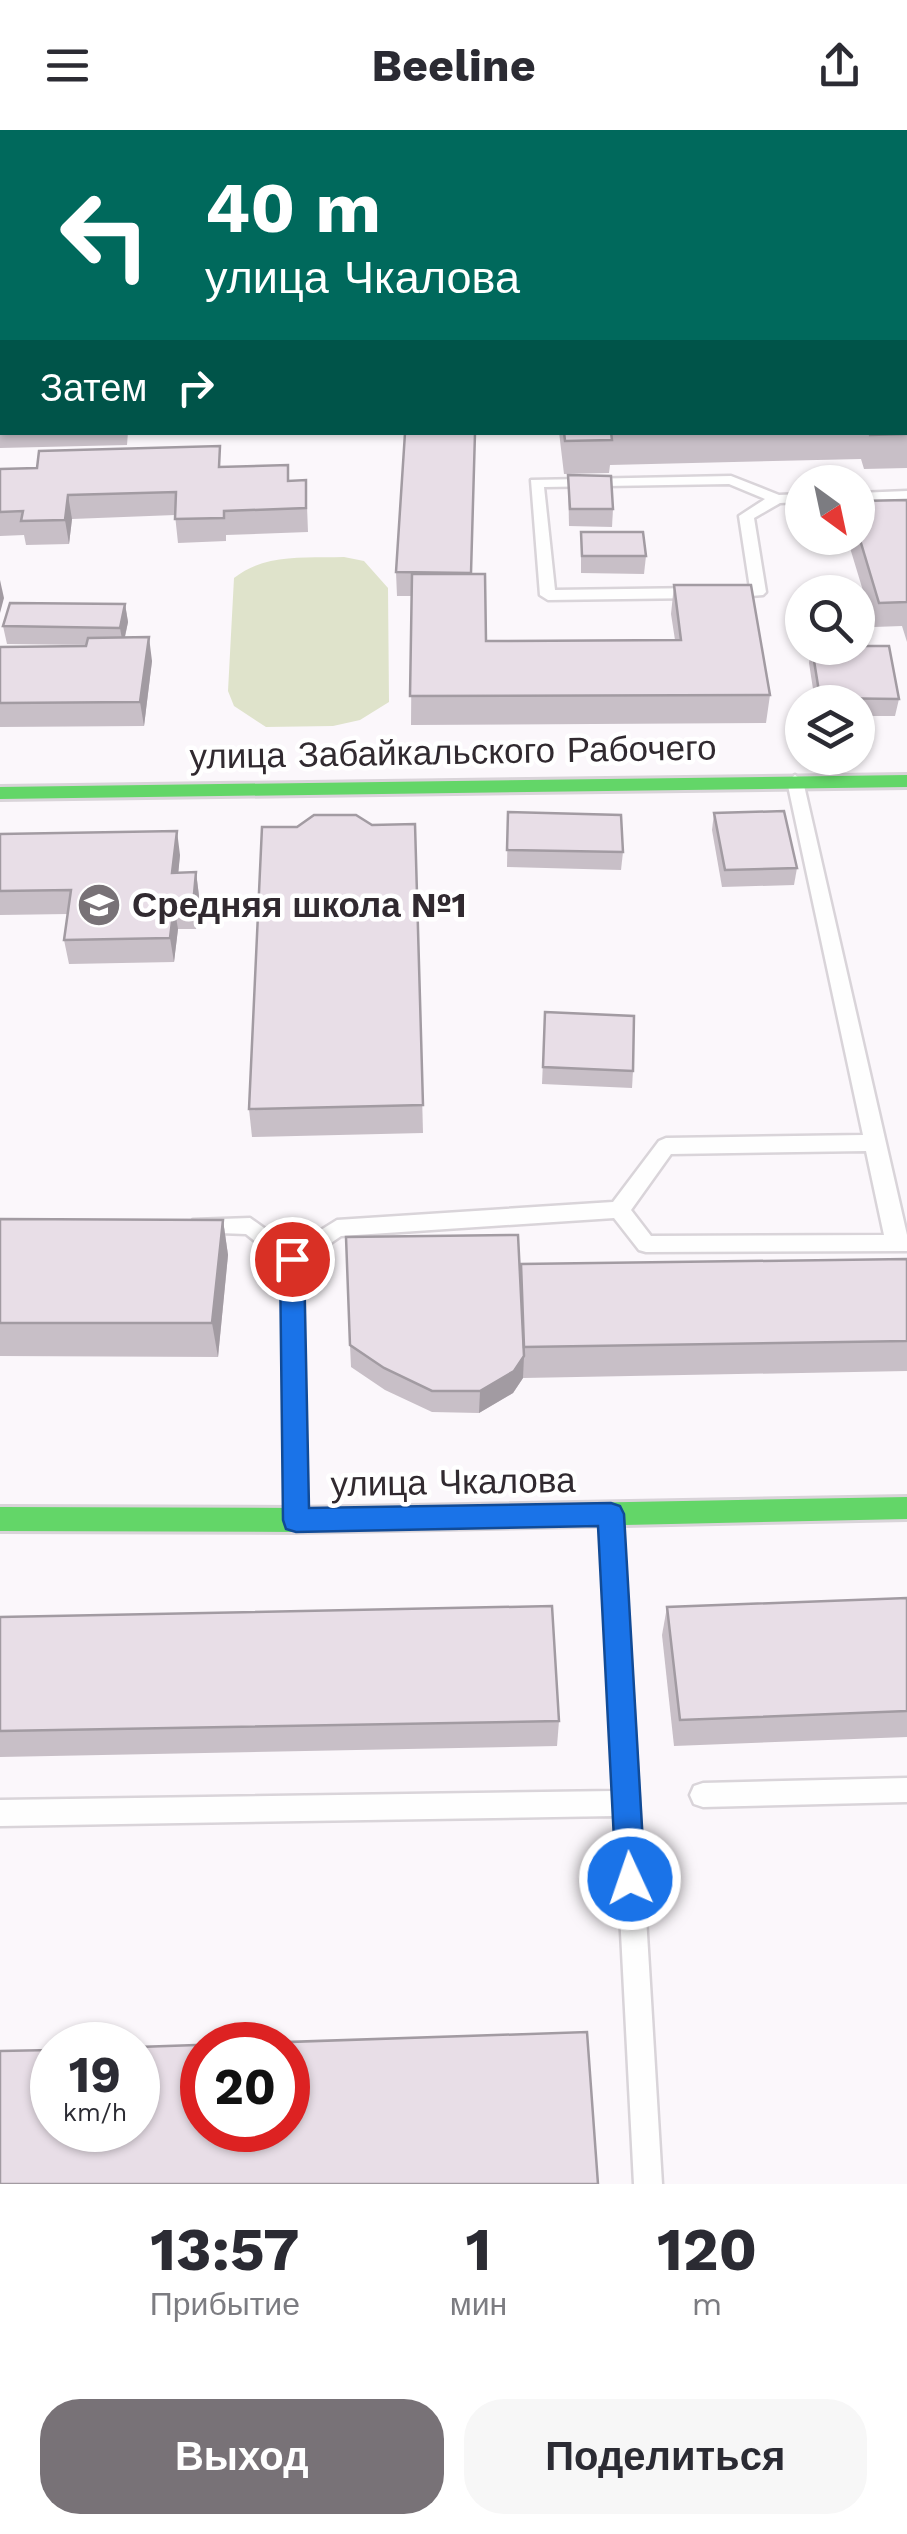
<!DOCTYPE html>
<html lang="ru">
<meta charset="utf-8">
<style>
:root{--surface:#fff;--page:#f7f7f7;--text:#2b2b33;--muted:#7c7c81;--accent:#787277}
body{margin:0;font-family:"Work Sans",sans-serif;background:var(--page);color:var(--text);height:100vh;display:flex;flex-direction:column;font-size:38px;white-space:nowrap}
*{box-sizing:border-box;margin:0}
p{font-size:32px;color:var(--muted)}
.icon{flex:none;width:55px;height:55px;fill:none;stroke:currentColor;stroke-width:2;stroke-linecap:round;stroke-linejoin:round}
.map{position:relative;height:2054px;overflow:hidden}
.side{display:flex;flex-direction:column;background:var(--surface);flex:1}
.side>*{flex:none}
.banner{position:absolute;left:0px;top:0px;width:908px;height:305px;box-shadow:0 2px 8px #0004;background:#00695c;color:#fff;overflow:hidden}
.needle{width:65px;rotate:147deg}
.tools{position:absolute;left:785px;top:335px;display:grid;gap:20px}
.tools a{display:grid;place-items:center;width:90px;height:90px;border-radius:50%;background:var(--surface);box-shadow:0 2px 8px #0004;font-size:50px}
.speed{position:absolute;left:30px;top:1892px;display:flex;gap:20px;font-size:50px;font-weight:700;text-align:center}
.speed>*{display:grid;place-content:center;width:130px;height:130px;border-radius:50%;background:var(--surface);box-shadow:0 2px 8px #0004;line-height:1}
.speed small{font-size:25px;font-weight:400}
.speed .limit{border:15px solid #d22;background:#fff;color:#111}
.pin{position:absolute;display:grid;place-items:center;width:85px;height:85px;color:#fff;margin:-42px;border:5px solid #fff;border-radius:50%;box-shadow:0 2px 10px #0007}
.me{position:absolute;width:110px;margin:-55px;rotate:357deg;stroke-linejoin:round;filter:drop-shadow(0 0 8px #0008)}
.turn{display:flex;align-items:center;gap:35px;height:210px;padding:0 40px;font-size:45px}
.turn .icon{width:130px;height:130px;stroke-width:2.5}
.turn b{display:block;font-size:70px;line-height:85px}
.then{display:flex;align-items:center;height:95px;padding:0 40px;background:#0003;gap:20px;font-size:38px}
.eta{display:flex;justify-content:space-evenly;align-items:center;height:170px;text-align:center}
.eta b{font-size:60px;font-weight:700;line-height:70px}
.action{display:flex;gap:20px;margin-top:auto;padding:20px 40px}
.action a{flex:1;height:115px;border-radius:40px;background:var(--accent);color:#fff;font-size:40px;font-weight:700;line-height:115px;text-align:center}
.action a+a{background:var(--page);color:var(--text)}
header{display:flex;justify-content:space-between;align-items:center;height:130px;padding:0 40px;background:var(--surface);font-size:45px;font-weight:700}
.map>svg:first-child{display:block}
.green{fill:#dfe3cb}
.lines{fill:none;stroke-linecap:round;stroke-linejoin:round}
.lane-casing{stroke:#d9d4d9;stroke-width:5}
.street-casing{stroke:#d9d4d9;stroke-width:5}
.fast-casing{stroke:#d9d4d9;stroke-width:6}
.lane{fill:#fefefe;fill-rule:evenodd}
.street{fill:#fefefe;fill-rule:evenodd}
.fast{fill:#63d668;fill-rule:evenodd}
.wall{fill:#c8bfc7}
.shaded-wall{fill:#a29ba2}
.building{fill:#e8dee7;stroke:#a29ba2;stroke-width:2.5;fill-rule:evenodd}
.route{fill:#1a73e8;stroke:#114b97;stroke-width:2.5}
.labels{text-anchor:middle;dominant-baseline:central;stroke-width:9;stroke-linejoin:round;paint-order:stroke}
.street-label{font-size:35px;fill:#312a30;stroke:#fff}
.poi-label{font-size:35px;font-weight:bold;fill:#312a30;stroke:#fff;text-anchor:start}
</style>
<header><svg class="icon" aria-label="menu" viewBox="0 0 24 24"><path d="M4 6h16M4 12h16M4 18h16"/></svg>Beeline<svg class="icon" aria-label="share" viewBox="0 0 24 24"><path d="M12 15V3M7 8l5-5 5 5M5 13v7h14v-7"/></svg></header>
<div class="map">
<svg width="907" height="2054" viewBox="0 0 907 2054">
<rect width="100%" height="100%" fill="#fbf7fb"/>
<path class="green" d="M344 427 364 431 388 458 389 572 360 590 333 596 266 597 234 576 228 561 234 448C266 423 305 428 344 427Z"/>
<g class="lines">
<g class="lane-casing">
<g id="lane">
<path d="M415 0H427L428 2H417Z"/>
<path d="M737 0H749V2H738Z"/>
<rect x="905" y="88" width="2" height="8"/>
<rect x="0" y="163" width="2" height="8"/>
<path d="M731 346 779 365 802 364V372L780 373 754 388 766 462 763 465 727 468 719 463 727 458H750L739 386 765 369 729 354 544 357 555 460 698 458 706 463 698 468 548 470 540 465 531 350Z"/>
<path d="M907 361V369L858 371V363Z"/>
<path d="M795 645 803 651 907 1105V1121L646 1122 639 1120 614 1088 341 1106 302 1133 307 1387 304 1394 296 1397 288 1394 285 1387 282 1133 246 1104 193 1102 190 1096 193 1090 250 1088 292 1118 337 1090 613 1072 659 1011 666 1008 863 1005 787 651ZM866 1021 884 1105 651 1106 631 1080 671 1024Z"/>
<path d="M611 1376 619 1379 622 1386 662 2054H634L615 1686 0 1696V1670L614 1661 600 1386 603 1379Z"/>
<path d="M907 1648V1672L703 1677 694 1674 690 1665 694 1656 703 1653Z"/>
</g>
</g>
<g class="street-casing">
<g id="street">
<rect x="905" y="222" width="2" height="16"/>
<rect x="0" y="233" width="2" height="16"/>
</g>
</g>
<g class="fast-casing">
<g id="fast">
<path d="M907 645V657L0 669V657Z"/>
<path d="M907 1367V1389L296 1402 0 1401V1377L296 1378Z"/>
</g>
</g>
<use href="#lane" class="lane"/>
<use href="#street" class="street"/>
<use href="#fast" class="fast"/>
</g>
<g class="wall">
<path d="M37 0H386V2H36Z"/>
<path d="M455 0H742L741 2H456Z"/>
<path d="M765 0H871V2H766Z"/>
<path d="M907 238V338L864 339 861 329 610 335 609 343 564 344 559 302H905Z"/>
<path d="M0 268H2V302H128L127 315 0 318Z"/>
<path d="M222 337 289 351 306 350 308 402 226 405V411L178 413 175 385 72 389 69 414 26 415 24 405 0 406V339Z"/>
<path d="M568 345 613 379 612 397 569 396Z"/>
<path d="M907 370V512L902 496 874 497 847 408H858V371Z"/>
<path d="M581 402 646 426 644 444 581 443Z"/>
<path d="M396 442 471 444 486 511 675 510 671 484 674 455 770 565 766 593 411 595 412 466H397Z"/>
<path d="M125 474 128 492 125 507 152 531 144 596 0 597V517L86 516V515L7 514 3 496Z"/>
<path d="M811 518 899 569 895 586H858V572H815L809 533Z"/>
<path d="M508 682 623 722 621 740 507 737Z"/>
<path d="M714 683 797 738 794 755 722 757 712 700Z"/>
<path d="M415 694 423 1003 252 1007 249 979 372 695Z"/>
<path d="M0 704 180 725 178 743 196 742 199 766 196 799H178L174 832 69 834 64 810 68 784 0 785Z"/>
<path d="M545 882 633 941 632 958 542 954Z"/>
<path d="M0 1089 223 1090 228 1125 218 1227 0 1226Z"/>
<path d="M907 1129V1241L523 1248 513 1263 479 1283 432 1282 385 1260 351 1237 350 1215 520 1147Z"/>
<path d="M907 1468V1607L674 1616 662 1505 667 1477Z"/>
<path d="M0 1487 559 1591 557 1616 0 1627Z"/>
</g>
<g class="shaded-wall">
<path d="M68 365 72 389 69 414 65 390Z"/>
<path d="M0 450 4 468 0 483Z"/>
<path d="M125 474 128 492 123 515 120 498Z"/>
<path d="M149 507 152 531 144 596 140 572Z"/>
<path d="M177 701 180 725 176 767 172 743Z"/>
<path d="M196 742 199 766 196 799 193 775Z"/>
<path d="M174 775 178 799 174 832 170 808Z"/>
<path d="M223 1090 228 1125 218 1227 212 1193Z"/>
<path d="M524 1226 523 1248 513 1263 479 1283 480 1261Z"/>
</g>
<g class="building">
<path d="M37 0H85V2H36Z"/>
<path d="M905 238H907V304L870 305 869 302H905Z"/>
<rect x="0" y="268" width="2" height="33"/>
<path d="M564 302H611L612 310 565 311Z"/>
<path d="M405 303H475L471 443 396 442Z"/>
<path d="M220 316 219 337 288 335V351L306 350V378L224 381V388L175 389 176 362 68 365 65 390 21 391 23 381 0 382V339L37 338 39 321Z"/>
<path d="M568 345 611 346 613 379H570Z"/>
<path d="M907 370V472L879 473 858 403V371Z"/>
<path d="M581 402H643L646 426H582Z"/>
<path d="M412 444H485L486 511 681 510 674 455H751L770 565 410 566Z"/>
<path d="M10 473 125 474 120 498 3 496Z"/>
<path d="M149 507 140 572 0 573V517L86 516 88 508Z"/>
<path d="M858 516H889L899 569 820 568 812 518H858Z"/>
<path d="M784 681 797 738 725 740 714 683Z"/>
<path d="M508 682 621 685 623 722 507 720Z"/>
<path d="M314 685H356L372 695 415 694 423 975 249 979 262 697H297Z"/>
<path d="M177 701 172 743 196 742 193 775H174L170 808 64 810 71 760 0 761V704Z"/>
<path d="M545 882 634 886 633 941 543 937Z"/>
<path d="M0 1089 223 1090 212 1193H0Z"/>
<path d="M518 1105 524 1226 514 1241 480 1261H432L384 1238 350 1215 346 1107Z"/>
<path d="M907 1129V1211L524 1217 521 1134Z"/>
<path d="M907 1468V1581L680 1590 667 1477Z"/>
<path d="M552 1476 559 1591 0 1601V1487Z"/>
<path d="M587 1902 598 2054H0V1921L52 1920V2000H138V1917ZM202 1915H288V2000H202Z"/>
</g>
<path class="route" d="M292 1119 300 1122 304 1129 309 1378 611 1373 620 1376 624 1384 645 1749 641 1760 630 1764 620 1760 616 1749 598 1396 296 1402 286 1399 283 1390 280 1129 284 1122Z"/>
<defs>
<g id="school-disc" transform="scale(2.25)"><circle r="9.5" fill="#787277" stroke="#fff"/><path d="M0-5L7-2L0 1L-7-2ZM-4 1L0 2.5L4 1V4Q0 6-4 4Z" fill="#fff"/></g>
</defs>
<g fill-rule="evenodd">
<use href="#school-disc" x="99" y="775"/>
</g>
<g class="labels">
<g class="street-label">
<text transform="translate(453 622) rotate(-1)">улица Забайкальского Рабочего</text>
<text transform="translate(453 1352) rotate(-1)">улица Чкалова</text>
</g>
<g class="poi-label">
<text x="132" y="775">Средняя школа №1</text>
</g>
</g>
</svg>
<div class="tools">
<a><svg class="needle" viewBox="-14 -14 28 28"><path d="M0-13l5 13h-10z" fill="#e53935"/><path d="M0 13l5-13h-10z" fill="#7c7c81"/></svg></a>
<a><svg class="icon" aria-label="search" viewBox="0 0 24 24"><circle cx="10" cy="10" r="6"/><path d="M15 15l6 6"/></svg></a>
<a><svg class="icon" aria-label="layers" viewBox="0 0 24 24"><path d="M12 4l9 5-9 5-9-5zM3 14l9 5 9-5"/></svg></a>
</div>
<div class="speed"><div>19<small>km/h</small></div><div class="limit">20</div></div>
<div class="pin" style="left:292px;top:1129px;background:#d93025"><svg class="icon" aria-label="arrive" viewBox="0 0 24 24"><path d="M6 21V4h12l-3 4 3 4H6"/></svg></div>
<svg class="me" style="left:630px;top:1749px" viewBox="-20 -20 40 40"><circle r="17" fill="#1a73e8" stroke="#fff" stroke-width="3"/><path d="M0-11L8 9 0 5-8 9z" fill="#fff"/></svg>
<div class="banner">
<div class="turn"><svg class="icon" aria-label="left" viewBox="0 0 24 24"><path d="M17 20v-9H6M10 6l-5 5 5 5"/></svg><div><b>40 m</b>улица Чкалова</div></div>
<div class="then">Затем<svg class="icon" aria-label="right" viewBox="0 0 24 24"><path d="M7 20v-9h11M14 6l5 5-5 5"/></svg></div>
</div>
</div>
<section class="side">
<div class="eta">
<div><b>13:57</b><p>Прибытие</p></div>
<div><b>1</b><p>мин</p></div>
<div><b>120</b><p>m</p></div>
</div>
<div class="action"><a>Выход</a><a>Поделиться</a></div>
</section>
